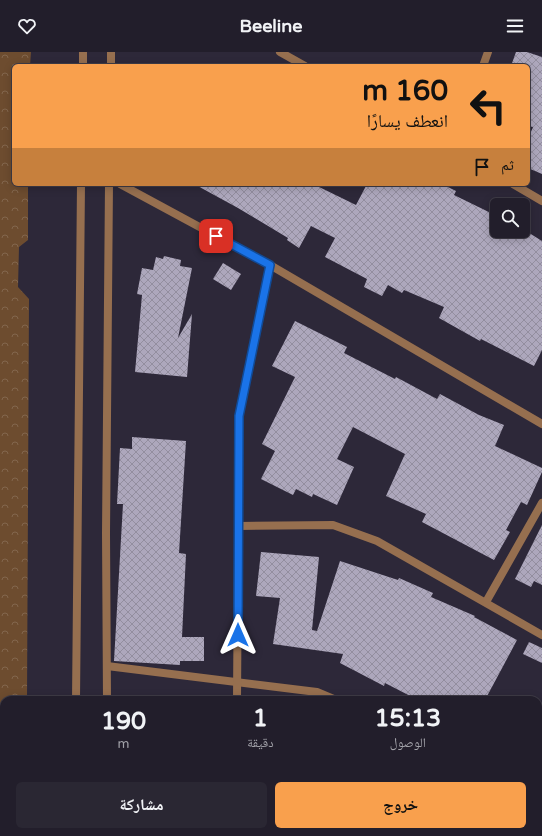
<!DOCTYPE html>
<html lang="ar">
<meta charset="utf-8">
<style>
:root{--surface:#221e2b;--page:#2a2733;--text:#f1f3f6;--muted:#a2a2a9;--line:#3f3c47;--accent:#f9a04d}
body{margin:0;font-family:"Varela Round","Noto Naskh Arabic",sans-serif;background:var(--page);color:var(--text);direction:rtl;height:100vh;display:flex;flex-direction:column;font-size:15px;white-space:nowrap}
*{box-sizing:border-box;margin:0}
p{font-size:13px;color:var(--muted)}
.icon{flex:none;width:22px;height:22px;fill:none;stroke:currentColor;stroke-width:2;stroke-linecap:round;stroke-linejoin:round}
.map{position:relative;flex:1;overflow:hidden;direction:ltr}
.sheet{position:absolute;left:0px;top:644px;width:542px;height:140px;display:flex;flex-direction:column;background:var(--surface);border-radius:12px 12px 0 0;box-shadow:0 2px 10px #0003,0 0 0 1px var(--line);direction:rtl}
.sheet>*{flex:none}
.guide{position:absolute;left:12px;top:12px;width:518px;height:122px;border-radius:6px;box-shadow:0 2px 10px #0003,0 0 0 1px var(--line);direction:rtl;background:#f9a04d;color:#111;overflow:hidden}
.fabs{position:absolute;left:490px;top:146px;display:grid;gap:8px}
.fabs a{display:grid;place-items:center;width:40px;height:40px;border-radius:6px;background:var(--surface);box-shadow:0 2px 10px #0003,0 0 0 1px var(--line);font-size:20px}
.pin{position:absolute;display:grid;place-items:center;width:34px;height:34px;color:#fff;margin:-17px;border-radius:8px;box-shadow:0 2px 6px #0006}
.me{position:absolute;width:44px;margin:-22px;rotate:0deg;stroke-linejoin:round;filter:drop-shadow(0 0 3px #0008)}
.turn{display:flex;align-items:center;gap:14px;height:84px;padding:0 16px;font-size:18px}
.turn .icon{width:52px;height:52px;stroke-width:2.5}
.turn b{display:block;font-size:28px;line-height:34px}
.then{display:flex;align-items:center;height:38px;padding:0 16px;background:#0003;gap:8px;font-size:15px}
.eta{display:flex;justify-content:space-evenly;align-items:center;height:68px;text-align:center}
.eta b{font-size:24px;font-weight:700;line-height:28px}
.primary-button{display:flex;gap:8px;margin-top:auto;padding:8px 16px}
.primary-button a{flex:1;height:46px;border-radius:6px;background:var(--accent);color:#111;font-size:16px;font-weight:700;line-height:46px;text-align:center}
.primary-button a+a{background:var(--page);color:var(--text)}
header{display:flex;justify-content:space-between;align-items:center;height:52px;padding:0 16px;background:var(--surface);font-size:18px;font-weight:700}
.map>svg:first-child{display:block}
.forest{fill:url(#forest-crowns)}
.building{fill:url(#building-cross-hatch)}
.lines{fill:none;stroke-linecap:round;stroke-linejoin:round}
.minor{stroke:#966f4f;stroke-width:8}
.tertiary{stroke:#966f4f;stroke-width:8}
.route-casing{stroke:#114b97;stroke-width:10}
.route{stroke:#1a73e8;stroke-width:7}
</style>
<header><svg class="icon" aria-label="menu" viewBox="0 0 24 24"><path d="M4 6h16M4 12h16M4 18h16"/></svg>Beeline<svg class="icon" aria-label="heart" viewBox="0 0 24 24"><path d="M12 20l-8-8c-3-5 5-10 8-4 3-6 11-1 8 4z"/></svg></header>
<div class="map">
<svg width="542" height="784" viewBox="0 0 542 784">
<defs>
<pattern id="forest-crowns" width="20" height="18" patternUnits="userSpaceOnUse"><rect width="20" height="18" fill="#6d4c2f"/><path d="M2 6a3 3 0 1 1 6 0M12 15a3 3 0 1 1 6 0" fill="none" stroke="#82664d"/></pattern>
<pattern id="building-cross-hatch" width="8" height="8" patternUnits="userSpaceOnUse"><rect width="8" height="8" fill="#ada7bc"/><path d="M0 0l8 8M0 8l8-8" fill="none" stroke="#938e9f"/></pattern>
</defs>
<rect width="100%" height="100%" fill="#2d2839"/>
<path class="forest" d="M0 0H31L30 14H14V132H28V188L19 195 18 235 29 247 27 648H4V780H27V784H0Z"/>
<g class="building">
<path d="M516 0H527L542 5V122L528 116V87L533 75 528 74V14H511Z"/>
<path d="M194 132H313L356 153 367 132H442L456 139 454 143 497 164V179H526L542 189V298L534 314 481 287 480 289 439 266 444 255 404 238 402 241 388 233 382 244 364 235 367 227 325 205 335 186 311 174 299 196 287 188 288 186 238 156Z"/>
<path d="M164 204 181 208 180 214 192 216 178 286 192 262 187 325 135 320 142 243 137 242 142 216 153 218 156 205 163 207Z"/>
<path d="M223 211 241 222 231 238 213 227Z"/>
<path d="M295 269 347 295 344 301 395 327 396 325 437 347 440 342 479 363 504 373 495 394 542 416V420L527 453 521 450 506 478 510 480 494 508 422 470 426 462 386 444 405 402 353 375 337 407 354 415 337 453 313 442 312 445 296 437 293 443 261 427 275 399 262 392 295 325 272 314Z"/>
<path d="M132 385 186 389 179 501 186 502 182 585H204V609H180V613L114 609 123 452H117L120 396 132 397Z"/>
<path d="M542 473V533L534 529 531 535 515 527Z"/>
<path d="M261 500 319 505 312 578 317 579 340 509 398 528 399 526 433 541 431 545 475 564 474 565 517 588 485 648H418L385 631 384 634 340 611 343 602 273 592 280 546 256 544Z"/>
<path d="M529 590 542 596V611L523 602Z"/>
</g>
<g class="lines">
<g class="minor">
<path d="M280 0 305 14"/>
<path d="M483 14 488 0"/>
<path d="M120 132 270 213 542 372"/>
<path d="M513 132 542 149"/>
<path d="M238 474 333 473 377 489 542 583"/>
<path d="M486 550 542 451"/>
<path d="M107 614 317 640 336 648"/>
<path d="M237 648 239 364 270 213"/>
<path d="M538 763 542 765"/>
<path d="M236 784V780"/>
<path d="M338 784 340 780"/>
<path d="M417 784 419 780"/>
</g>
<g class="tertiary">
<path d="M83 14V0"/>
<path d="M111 14V0"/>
<path d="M76 648 81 132"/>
<path d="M107 648 106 481 109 132"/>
<path d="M107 780V784"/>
<path d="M74 784V780"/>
</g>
</g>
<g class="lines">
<g class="route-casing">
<path id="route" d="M216 184 270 213 239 364 238 583"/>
</g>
<use href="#route" class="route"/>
</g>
</svg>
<div class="fabs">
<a><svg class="icon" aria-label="search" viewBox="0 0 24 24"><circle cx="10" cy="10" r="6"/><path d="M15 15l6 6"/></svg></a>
</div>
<div class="pin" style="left:216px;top:184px;background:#d93025"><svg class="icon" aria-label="arrive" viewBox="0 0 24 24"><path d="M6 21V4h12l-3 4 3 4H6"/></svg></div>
<svg class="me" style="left:238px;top:583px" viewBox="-20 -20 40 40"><path d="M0-17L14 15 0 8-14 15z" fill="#1a73e8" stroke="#fff" stroke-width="4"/></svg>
<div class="guide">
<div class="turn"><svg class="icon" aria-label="left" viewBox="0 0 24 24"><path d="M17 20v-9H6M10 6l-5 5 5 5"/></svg><div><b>160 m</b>انعطف يسارًا</div></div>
<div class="then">ثم<svg class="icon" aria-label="arrive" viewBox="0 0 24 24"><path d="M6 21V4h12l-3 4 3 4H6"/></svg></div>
</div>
<section class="sheet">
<div class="eta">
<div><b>15:13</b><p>الوصول</p></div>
<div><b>1</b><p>دقيقة</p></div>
<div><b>190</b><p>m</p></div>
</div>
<div class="primary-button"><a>خروج</a><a>مشاركة</a></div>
</section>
</div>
